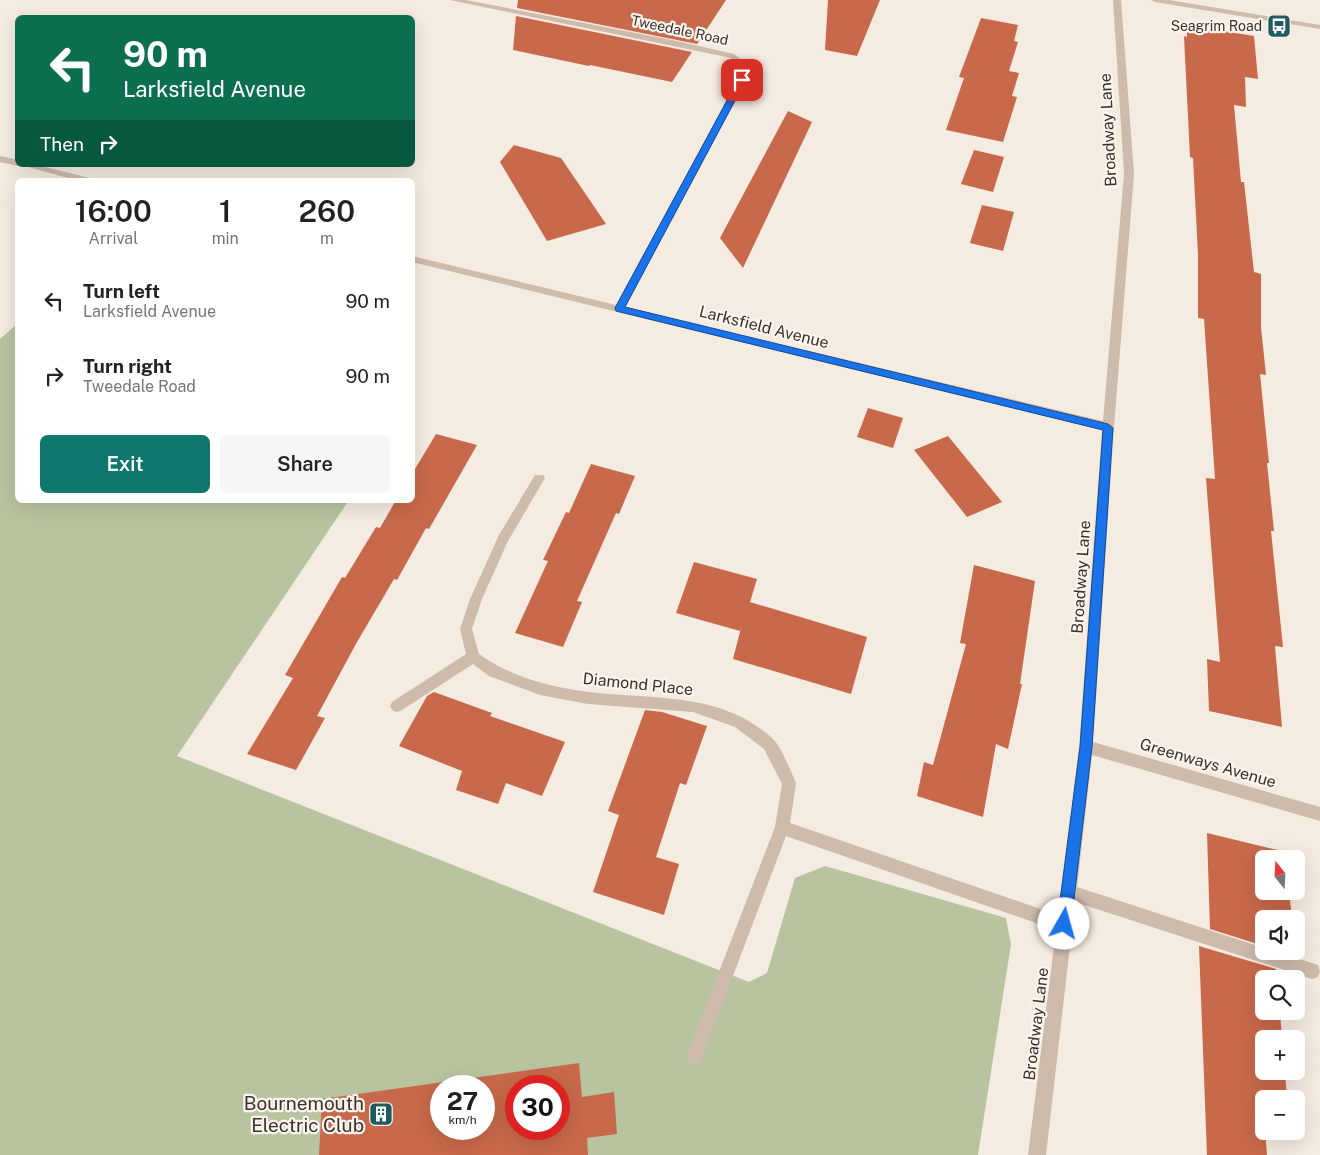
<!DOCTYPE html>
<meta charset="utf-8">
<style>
:root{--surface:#fff;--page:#f6f6f6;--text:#222;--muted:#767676;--accent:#0f766e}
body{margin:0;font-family:"Public Sans",sans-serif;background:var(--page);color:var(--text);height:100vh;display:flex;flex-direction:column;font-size:19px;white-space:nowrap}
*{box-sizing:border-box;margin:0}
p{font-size:16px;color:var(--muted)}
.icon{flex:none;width:28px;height:28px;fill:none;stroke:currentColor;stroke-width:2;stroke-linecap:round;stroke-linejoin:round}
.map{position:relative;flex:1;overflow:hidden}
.side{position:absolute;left:15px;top:178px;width:400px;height:325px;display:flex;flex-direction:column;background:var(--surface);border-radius:8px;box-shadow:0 5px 20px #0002}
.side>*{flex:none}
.top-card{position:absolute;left:15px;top:15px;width:400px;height:152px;border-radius:8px;box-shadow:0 5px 20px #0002;background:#0b6e4f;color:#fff;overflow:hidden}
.needle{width:32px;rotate:342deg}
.tools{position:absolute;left:1255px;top:850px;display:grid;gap:10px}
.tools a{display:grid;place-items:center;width:50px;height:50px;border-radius:8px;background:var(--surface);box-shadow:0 5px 20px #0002;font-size:25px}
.speed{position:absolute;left:430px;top:1075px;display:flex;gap:10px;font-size:25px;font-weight:700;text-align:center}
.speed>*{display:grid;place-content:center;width:65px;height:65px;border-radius:50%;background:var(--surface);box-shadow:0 5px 20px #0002;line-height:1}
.speed small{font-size:12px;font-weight:400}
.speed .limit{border:8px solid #d22;background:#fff;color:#111}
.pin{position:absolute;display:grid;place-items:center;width:42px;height:42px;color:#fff;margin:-21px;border-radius:10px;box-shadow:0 2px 8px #0006}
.me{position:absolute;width:55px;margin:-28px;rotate:7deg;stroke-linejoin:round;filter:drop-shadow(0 0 4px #0008)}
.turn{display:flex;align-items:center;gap:18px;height:105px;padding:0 25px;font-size:22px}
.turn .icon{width:65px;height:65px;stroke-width:2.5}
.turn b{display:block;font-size:35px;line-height:42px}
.then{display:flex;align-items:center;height:48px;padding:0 25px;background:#0003;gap:10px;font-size:19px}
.eta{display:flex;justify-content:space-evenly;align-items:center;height:85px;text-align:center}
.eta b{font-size:30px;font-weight:600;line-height:35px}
.cta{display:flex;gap:10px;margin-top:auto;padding:10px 25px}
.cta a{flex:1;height:58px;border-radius:8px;background:var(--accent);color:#fff;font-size:20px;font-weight:600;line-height:58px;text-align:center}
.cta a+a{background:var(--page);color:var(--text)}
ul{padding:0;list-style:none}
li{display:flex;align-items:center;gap:15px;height:75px;padding:0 25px}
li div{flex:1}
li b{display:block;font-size:19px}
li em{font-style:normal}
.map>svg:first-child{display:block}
.green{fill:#b8c4a0;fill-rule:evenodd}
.building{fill:#c8694b;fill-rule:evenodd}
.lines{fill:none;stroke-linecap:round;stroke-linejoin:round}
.minor{fill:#cdbbac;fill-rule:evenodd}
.route{fill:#1a73e8;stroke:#114b97}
.labels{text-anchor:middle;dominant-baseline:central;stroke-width:4.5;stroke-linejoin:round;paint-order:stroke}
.far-poi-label{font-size:14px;fill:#3b302b;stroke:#fbf5ee;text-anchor:end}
.far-street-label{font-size:14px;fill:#3b302b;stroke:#fbf5ee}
.street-label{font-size:16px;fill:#3b302b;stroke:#fbf5ee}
.near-poi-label{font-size:19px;fill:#3b302b;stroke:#fbf5ee;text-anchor:end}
</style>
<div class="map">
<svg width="1320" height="1155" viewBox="0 0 1320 1155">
<rect width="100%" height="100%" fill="#f4ebe1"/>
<path class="green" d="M17 324 18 500H349L177 756 749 982 767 973 795 878 825 866 1006 918 1011 944 978 1155H0V339ZM441 1086H484V1129H441ZM516 1086H559V1129H516Z"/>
<g class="building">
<path d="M518 0H726L697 44 517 8Z"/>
<path d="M828 0H880L857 56 825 50Z"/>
<path d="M516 16 692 52 672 82 590 65 589 66 513 50Z"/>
<path d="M981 18 1018 25 1014 41 1018 42 1009 71 1019 73 1012 96 1017 97 1003 142 946 130 964 78 959 77Z"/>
<path d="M1187 25 1254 36 1258 79 1245 77 1246 107 1234 105 1241 182H1244L1254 272 1261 274V327L1266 375 1260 374 1269 463H1267L1274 531H1271L1283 647 1275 646 1282 727 1209 711 1207 659 1220 662 1206 478 1215 479 1204 319 1198 318V255L1193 158 1190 157 1184 36 1187 37Z"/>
<path d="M788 111 812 122 743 268 720 238Z"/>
<path d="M514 145 561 158 606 224 547 241 500 162Z"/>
<path d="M974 150 1004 157 993 192 961 184Z"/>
<path d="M982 205 1014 212 1003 251 970 243Z"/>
<path d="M868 408 903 418 893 448 857 437Z"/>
<path d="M436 434 477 445 429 529 426 528 397 580 394 579 357 642 317 716 325 718 296 770 247 754 293 678 285 675 342 577 345 578 376 527 380 528 396 500H412V474Z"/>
<path d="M948 436 1002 502 967 517 914 450Z"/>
<path d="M591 464 635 476 619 514 616 513 577 601 582 602 563 647 515 633 548 561 543 560 566 512 569 513Z"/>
<path d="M694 562 757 579 750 602 867 637 851 694 733 659 742 624 740 631 676 613Z"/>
<path d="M974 565 1035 581 1020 684H1022L1008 749 996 744 983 817 917 796 924 762 933 765 966 644 960 643Z"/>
<path d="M434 692 492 713 490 716 565 742 542 796 506 783 498 804 456 790 462 771 399 746 427 696Z"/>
<path d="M645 710 662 712 707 726 686 785 680 783 656 857 679 864 664 915 593 892 619 815 608 811Z"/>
<path d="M1207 833 1286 852V859H1264V891H1289L1292 918 1271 913 1272 919H1264V946L1210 929Z"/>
<path d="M1199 946 1276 969 1277 979H1264V1011H1280L1282 1039H1264V1071H1285L1287 1099H1264V1131H1265L1267 1155H1207Z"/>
<path d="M579 1063 582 1097 614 1092 617 1134 587 1138 588 1155H319L322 1099ZM441 1086H484V1129H441ZM516 1086H559V1129H516Z"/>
</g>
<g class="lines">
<g class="minor">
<path d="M450 0H466L677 41 734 54 749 66 746 80 625 307 1103 421 1124 174 1113 0H1121L1134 174 1114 427 1093 742 1320 807V821L1092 755 1077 887 1264 948V951H1275L1312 963 1318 965 1320 971 1318 977 1312 979 1075 902 1046 1155H1028L1056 930 786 836 700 1063 694 1065 688 1063 686 1057 775 827 782 784 764 749 735 727 693 712 588 704 540 695 489 676 473 664 402 710 397 712 392 710 390 706 392 702 466 654 460 629 470 599 499 535 535 475H543L545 478 508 541 482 599 472 629 479 654C511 677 549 687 589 692 653 700 720 691 772 738 781 746 789 768 794 778L796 783 790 823 1058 915 1079 747 1102 430 412 262V256L616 305 738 80 741 67 731 58Z"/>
<path d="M1151 0H1169L1320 25V29L1155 2Z"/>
<path d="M0 156 18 160V165H37L90 178 92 180H75L21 165 18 166 0 162Z"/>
</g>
</g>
<path class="route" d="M742 78 746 80 625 307 1108 424 1113 428 1092 747 1071 924 1069 929 1064 932 1059 929 1057 924 1080 747 1103 430 616 311 615 308 738 80Z"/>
<defs>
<g id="bus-square" transform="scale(1.25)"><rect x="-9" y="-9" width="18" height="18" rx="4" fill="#1f5a5e" stroke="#fbf5ee"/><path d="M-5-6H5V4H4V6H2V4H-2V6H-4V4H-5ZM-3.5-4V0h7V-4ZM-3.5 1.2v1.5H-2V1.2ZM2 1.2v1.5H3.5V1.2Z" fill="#fff"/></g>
<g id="building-square" transform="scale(1.25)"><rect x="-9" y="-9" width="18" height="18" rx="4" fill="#1f5a5e" stroke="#fbf5ee"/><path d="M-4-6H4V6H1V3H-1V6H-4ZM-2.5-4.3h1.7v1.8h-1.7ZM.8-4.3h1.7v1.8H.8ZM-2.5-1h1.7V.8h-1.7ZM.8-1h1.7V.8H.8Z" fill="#fff"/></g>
</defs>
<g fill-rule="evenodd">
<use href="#bus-square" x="1279" y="26"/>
<use href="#building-square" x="381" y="1114"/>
</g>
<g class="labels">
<g class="far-poi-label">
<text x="1262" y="26">Seagrim Road</text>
</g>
<g class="far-street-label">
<text transform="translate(680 30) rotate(12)">Tweedale Road</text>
</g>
<g class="street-label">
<text transform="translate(1108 130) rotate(-93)">Broadway Lane</text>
<text transform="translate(764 327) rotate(14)">Larksfield Avenue</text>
<text transform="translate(1081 577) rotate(-86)">Broadway Lane</text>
<text transform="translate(638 684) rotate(6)">Diamond Place</text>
<text transform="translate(1208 763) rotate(16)">Greenways Avenue</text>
<text transform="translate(1036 1024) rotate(-83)">Broadway Lane</text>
</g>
<g class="near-poi-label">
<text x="364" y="1103">Bournemouth<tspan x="364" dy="22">Electric Club</tspan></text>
</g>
</g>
</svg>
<div class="tools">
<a><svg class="needle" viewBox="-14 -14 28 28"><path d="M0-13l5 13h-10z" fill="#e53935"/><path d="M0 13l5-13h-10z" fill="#767676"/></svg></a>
<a><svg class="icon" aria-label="sound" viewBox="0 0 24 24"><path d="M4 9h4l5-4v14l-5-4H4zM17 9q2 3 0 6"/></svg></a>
<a><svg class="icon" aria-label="search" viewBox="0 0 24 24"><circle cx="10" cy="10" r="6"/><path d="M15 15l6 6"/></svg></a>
<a>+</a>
<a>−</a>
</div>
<div class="speed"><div>27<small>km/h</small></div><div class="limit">30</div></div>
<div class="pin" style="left:742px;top:80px;background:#d93025"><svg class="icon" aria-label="arrive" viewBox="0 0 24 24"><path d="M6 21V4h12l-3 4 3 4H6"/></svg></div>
<svg class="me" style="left:1064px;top:924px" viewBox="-20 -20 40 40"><circle r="19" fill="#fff"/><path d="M0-13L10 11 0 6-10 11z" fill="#1a73e8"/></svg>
<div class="top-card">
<div class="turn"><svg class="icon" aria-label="left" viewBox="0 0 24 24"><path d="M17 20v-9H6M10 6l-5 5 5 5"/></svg><div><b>90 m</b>Larksfield Avenue</div></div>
<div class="then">Then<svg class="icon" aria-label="right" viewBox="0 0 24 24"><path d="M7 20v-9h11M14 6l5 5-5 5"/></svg></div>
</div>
<section class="side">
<div class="eta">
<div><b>16:00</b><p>Arrival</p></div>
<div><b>1</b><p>min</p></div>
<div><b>260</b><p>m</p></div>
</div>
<ul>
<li><svg class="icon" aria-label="left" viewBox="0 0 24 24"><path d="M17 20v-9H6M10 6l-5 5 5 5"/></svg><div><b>Turn left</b><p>Larksfield Avenue</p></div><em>90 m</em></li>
<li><svg class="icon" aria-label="right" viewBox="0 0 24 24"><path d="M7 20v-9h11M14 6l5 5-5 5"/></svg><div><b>Turn right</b><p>Tweedale Road</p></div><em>90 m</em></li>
</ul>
<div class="cta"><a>Exit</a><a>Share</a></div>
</section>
</div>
